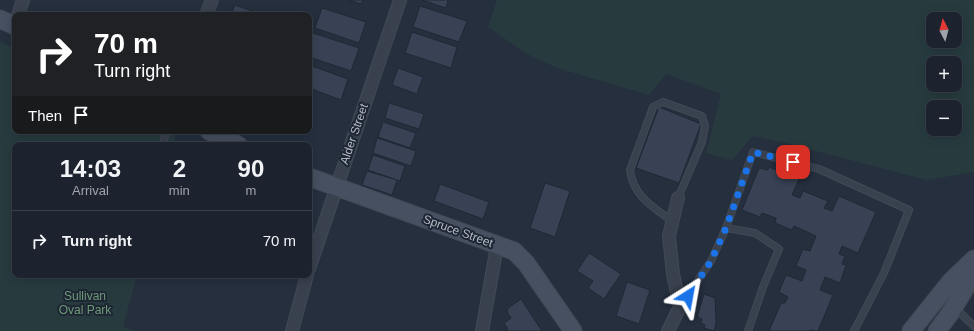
<!DOCTYPE html>
<meta charset="utf-8">
<style>
:root{--surface:#1c232e;--page:#252b36;--text:#f1f3f6;--muted:#a0a4aa;--line:#3a404a}
body{margin:0;font-family:Arial,sans-serif;background:var(--page);color:var(--text);height:100vh;display:flex;flex-direction:column;font-size:15px;white-space:nowrap}
*{box-sizing:border-box;margin:0}
p{font-size:13px;color:var(--muted)}
.icon{flex:none;width:22px;height:22px;fill:none;stroke:currentColor;stroke-width:2;stroke-linecap:round;stroke-linejoin:round}
.map{position:relative;flex:1;overflow:hidden}
.drawer{position:absolute;left:12px;top:142px;width:300px;height:136px;display:flex;flex-direction:column;background:var(--surface);border-radius:8px;box-shadow:0 2px 10px #0003,0 0 0 1px var(--line)}
.drawer>*{flex:none}
.top-card{position:absolute;left:12px;top:12px;width:300px;height:122px;border-radius:8px;box-shadow:0 2px 10px #0003,0 0 0 1px var(--line);background:#202124;color:#fff;overflow:hidden}
.needle{width:26px;rotate:354deg}
.fabs{position:absolute;left:926px;top:12px;display:grid;gap:8px}
.fabs a{display:grid;place-items:center;width:36px;height:36px;border-radius:8px;background:var(--surface);box-shadow:0 2px 10px #0003,0 0 0 1px var(--line);font-size:20px}
.pin{position:absolute;display:grid;place-items:center;width:34px;height:34px;color:#fff;margin:-17px;border-radius:8px;box-shadow:0 2px 6px #0006}
.me{position:absolute;width:44px;margin:-22px;rotate:34deg;stroke-linejoin:round;filter:drop-shadow(0 0 3px #0008)}
.turn{display:flex;align-items:center;gap:14px;height:84px;padding:0 16px;font-size:18px}
.turn .icon{width:52px;height:52px;stroke-width:2.5}
.turn b{display:block;font-size:28px;line-height:34px}
.then{display:flex;align-items:center;height:38px;padding:0 16px;background:#0003;gap:8px;font-size:15px}
.eta{display:flex;justify-content:space-evenly;align-items:center;height:68px;text-align:center}
.eta b{font-size:24px;font-weight:700;line-height:28px}
ul{padding:0;list-style:none}
li{display:flex;align-items:center;gap:12px;height:60px;padding:0 16px;border-top:1px solid var(--line)}
li div{flex:1}
li b{display:block;font-size:15px}
li em{font-style:normal}
.map>svg:first-child{display:block}
.green{fill:#273b3f;fill-rule:evenodd}
.building{fill:#384254;stroke:#202835}
.lines{fill:none;stroke-linecap:round;stroke-linejoin:round}
.lane-casing{stroke:#424a57;stroke-width:8}
.street-casing{stroke:#424a57;stroke-width:14}
.secondary-casing{stroke:#424a57;stroke-width:19}
.lane{stroke:#39414e;stroke-width:6}
.street{stroke:#39414e;stroke-width:12}
.secondary{stroke:#475061;stroke-width:17}
.route{stroke:#1a73e8;stroke-width:7;stroke-dasharray:0 12.6}
.labels{text-anchor:middle;dominant-baseline:central;stroke-width:4;stroke-linejoin:round;paint-order:stroke}
.street-label{font-size:12px;fill:#b5bcc9;stroke:#1e2633}
.park-label{font-size:12px;fill:#6d9979;stroke:#1e2633}
</style>
<div class="map">
<svg width="974" height="331" viewBox="0 0 974 331">
<rect width="100%" height="100%" fill="#252f3e"/>
<g class="green">
<path d="M497 0H974V172L927 180 781 142 753 136 732 160 706 153 721 94 666 74 649 95 557 68 525 53 488 27ZM933 19H955V41H933ZM933 63H955V85H933ZM933 107H955V129H933Z"/>
<path d="M0 41 15 49V131H171L176 134 173 145H15V275H137L123 327 135 331H0Z"/>
</g>
<g class="building">
<path d="M349 0H363L361 4Z"/>
<path d="M422 0H448L446 8Z"/>
<path d="M235 5 264 15H231Z"/>
<path d="M420 6 467 21 459 42 413 27Z"/>
<path d="M322 8 366 22 359 43 315 28Z"/>
<path d="M412 32 457 47 451 68 405 53Z"/>
<path d="M313 33 359 48 351 71 309 57V44Z"/>
<path d="M309 65 348 79 341 100 309 88Z"/>
<path d="M398 68 423 77 417 94 392 85Z"/>
<path d="M389 103 424 114 419 129 385 118Z"/>
<path d="M659 107 701 124 679 183 636 168Z"/>
<path d="M383 122 416 133 410 148 378 137Z"/>
<path d="M377 138 416 151 411 166 373 153Z"/>
<path d="M373 155 405 166 400 181 368 170Z"/>
<path d="M769 167 799 179 792 195 800 198 803 191 828 201 824 208 832 211 839 196 876 212 858 253 842 246 839 254 845 256 842 264 846 265 840 283 825 277 820 290 833 295 818 331 810 330 809 331H769L781 303H785L788 297 779 292 786 275 802 281 806 270 796 266 803 249 810 251 816 236 794 226 792 230 775 223 776 218 762 213 760 217 742 210 759 168 768 170Z"/>
<path d="M367 171 397 180 392 195 362 185Z"/>
<path d="M545 183 570 191 555 237 530 228Z"/>
<path d="M440 184 489 202 483 219 434 201Z"/>
<path d="M589 253 621 274 604 299 588 288 593 281 577 271Z"/>
<path d="M627 282 650 290 639 324 616 316Z"/>
<path d="M704 294 715 298 716 324 714 331 704 328 705 325 701 323 702 319 697 317Z"/>
<path d="M521 299 542 331H505L508 329 504 323 511 318 507 312 508 308Z"/>
</g>
<g class="lines">
<g class="lane-casing">
<g id="lane">
<path d="M163 145 166 131"/>
<path d="M672 221C653 207 633 196 630 170L653 107 663 102 702 116 705 126 702 142 678 198"/>
<path d="M726 228 755 233 779 249 763 287 748 331"/>
<path d="M681 305 711 261 726 228 753 152 819 169 909 210 884 273 854 331"/>
<path d="M955 308 974 326"/>
</g>
</g>
<g class="street-casing">
<g id="street">
<path d="M18 15 23 0"/>
<path d="M206 15 212 0"/>
<path d="M309 269 400 0"/>
<path d="M292 331 307 275"/>
<path d="M482 331 497 246"/>
<path d="M668 331 680 307 673 274 669 236 678 198"/>
</g>
</g>
<g class="secondary-casing">
<g id="secondary">
<path d="M0 19 15 26"/>
<path d="M209 131 238 145"/>
<path d="M309 177 514 251 526 263 573 331"/>
<path d="M911 331 951 281 974 259"/>
<path d="M937 331 949 315 974 274"/>
</g>
</g>
<use href="#lane" class="lane"/>
<use href="#street" class="street"/>
<use href="#secondary" class="secondary"/>
</g>
<g class="lines">
<path class="route" d="M688 296 711 261 726 228 753 152 793 162"/>
</g>
<g class="labels">
<g class="street-label">
<text transform="translate(354 134) rotate(-71)">Alder Street</text>
<text transform="translate(458 231) rotate(20)">Spruce Street</text>
</g>
<g class="park-label">
<text x="85" y="296">Sullivan<tspan x="85" dy="14">Oval Park</tspan></text>
</g>
</g>
</svg>
<div class="fabs">
<a><svg class="needle" viewBox="-14 -14 28 28"><path d="M0-13l5 13h-10z" fill="#e53935"/><path d="M0 13l5-13h-10z" fill="#a0a4aa"/></svg></a>
<a>+</a>
<a>−</a>
</div>
<div class="pin" style="left:793px;top:162px;background:#d93025"><svg class="icon" aria-label="arrive" viewBox="0 0 24 24"><path d="M6 21V4h12l-3 4 3 4H6"/></svg></div>
<svg class="me" style="left:688px;top:296px" viewBox="-20 -20 40 40"><path d="M0-17L14 15 0 8-14 15z" fill="#1a73e8" stroke="#fff" stroke-width="4"/></svg>
<div class="top-card">
<div class="turn"><svg class="icon" aria-label="right" viewBox="0 0 24 24"><path d="M7 20v-9h11M14 6l5 5-5 5"/></svg><div><b>70 m</b>Turn right</div></div>
<div class="then">Then<svg class="icon" aria-label="arrive" viewBox="0 0 24 24"><path d="M6 21V4h12l-3 4 3 4H6"/></svg></div>
</div>
<section class="drawer">
<div class="eta">
<div><b>14:03</b><p>Arrival</p></div>
<div><b>2</b><p>min</p></div>
<div><b>90</b><p>m</p></div>
</div>
<ul>
<li><svg class="icon" aria-label="right" viewBox="0 0 24 24"><path d="M7 20v-9h11M14 6l5 5-5 5"/></svg><div><b>Turn right</b></div><em>70 m</em></li>
</ul>
</section>
</div>
